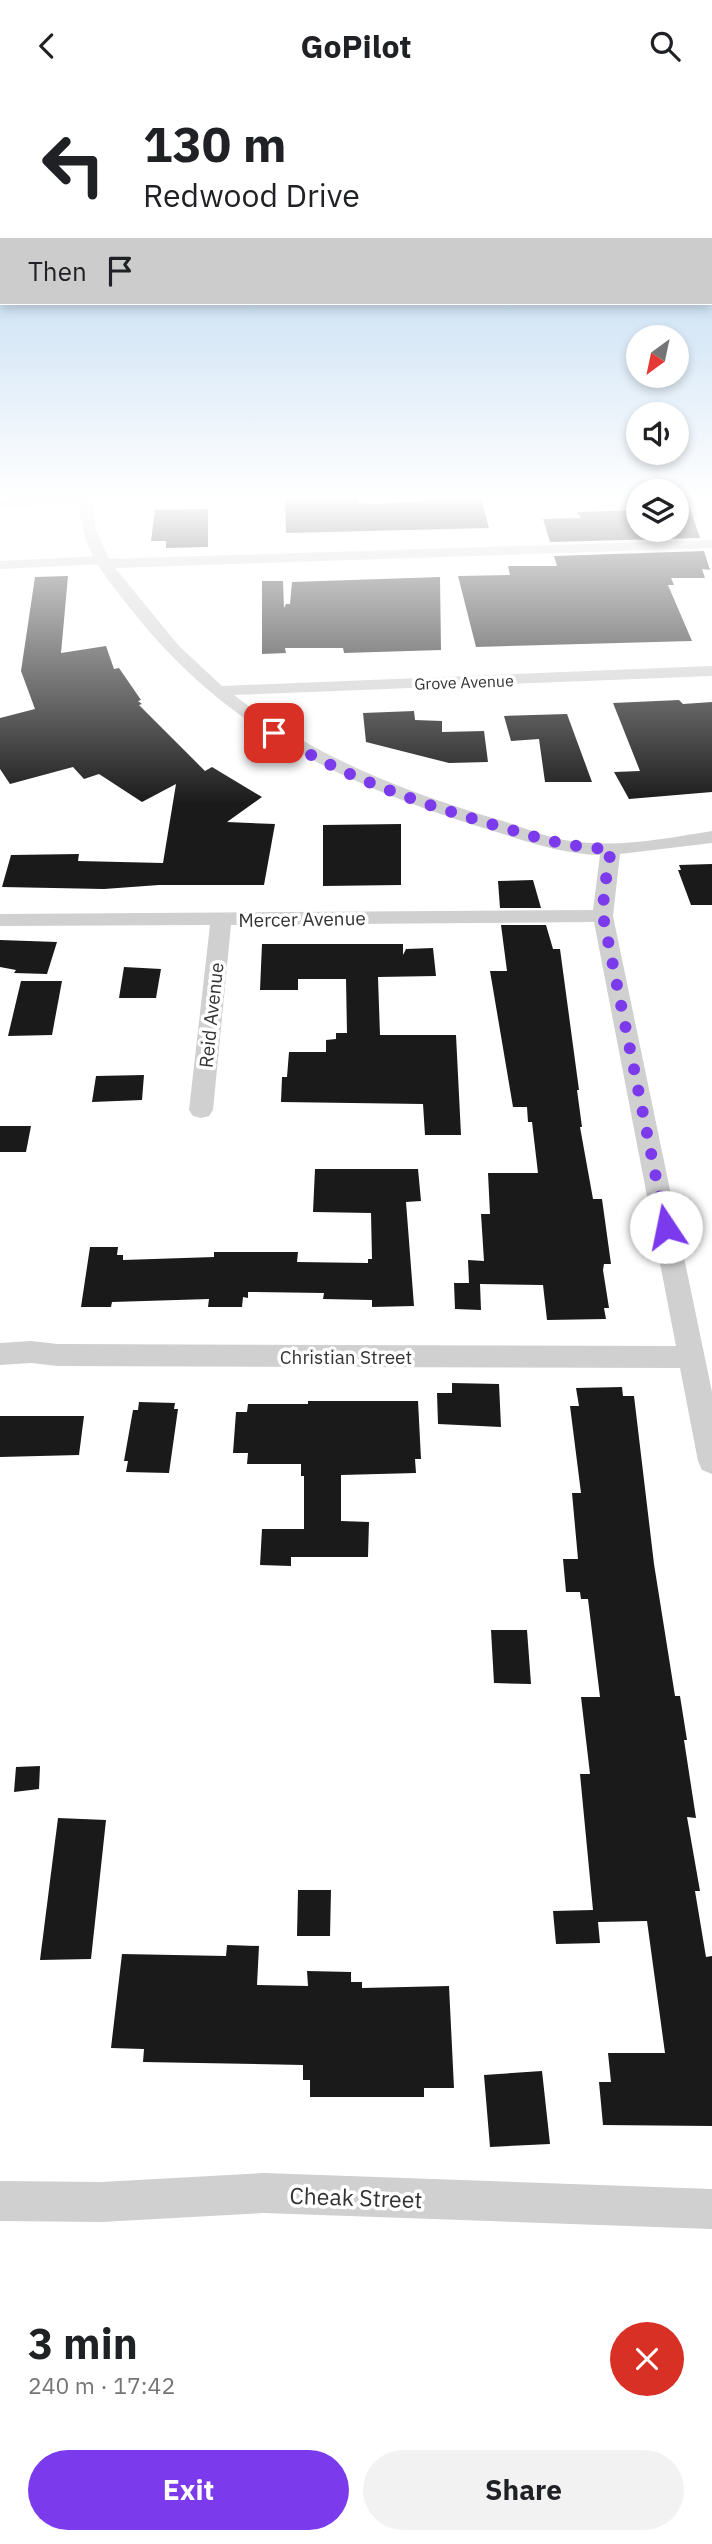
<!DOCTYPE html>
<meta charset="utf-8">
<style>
:root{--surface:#fff;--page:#f2f2f2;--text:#202124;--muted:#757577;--accent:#7c3aed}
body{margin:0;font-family:"IBM Plex Sans",sans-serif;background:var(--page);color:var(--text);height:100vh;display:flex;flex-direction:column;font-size:26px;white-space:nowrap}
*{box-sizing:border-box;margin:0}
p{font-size:23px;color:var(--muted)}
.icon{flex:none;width:38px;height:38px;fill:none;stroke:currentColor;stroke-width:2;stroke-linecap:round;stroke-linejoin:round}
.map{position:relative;height:2208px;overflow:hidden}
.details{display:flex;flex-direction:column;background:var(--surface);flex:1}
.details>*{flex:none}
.top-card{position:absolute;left:0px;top:0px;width:712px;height:214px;box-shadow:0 4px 10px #0003;background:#fff;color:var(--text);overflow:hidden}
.needle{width:46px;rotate:213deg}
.buttons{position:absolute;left:626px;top:234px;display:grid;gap:14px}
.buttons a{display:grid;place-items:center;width:63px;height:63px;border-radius:50%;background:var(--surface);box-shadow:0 4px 10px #0003;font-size:35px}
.pin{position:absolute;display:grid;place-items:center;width:60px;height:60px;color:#fff;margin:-30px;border-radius:14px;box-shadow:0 4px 10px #0006}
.me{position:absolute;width:77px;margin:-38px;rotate:349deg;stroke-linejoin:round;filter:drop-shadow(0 0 5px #0008)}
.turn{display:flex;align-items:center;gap:24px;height:147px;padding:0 28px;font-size:32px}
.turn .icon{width:91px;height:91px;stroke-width:2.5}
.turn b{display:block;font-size:49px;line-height:60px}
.then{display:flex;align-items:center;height:66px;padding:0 28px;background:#0003;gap:14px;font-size:26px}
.round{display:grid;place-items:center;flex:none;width:74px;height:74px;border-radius:37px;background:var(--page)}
.summary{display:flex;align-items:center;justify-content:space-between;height:119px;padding:0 28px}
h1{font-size:42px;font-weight:700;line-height:52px}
.action{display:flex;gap:14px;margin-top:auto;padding:14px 28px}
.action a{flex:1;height:80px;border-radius:42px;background:var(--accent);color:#fff;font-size:28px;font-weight:700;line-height:80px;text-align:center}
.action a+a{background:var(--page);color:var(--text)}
header{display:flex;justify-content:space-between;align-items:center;height:91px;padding:0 28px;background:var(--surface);font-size:32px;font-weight:700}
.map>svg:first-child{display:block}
.building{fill:#1a1a1a}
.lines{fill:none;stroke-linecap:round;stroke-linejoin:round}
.service{stroke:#d0d0d0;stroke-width:8}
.minor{fill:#d0d0d0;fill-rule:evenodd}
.route{stroke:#7c3aed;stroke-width:12;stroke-dasharray:0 21.6}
.labels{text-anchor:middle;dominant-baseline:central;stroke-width:7;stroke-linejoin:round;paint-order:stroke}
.far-street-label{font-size:16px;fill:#333;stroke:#fff}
.street-label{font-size:19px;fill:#333;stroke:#fff}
.near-street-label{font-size:23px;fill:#333;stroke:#fff}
</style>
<header><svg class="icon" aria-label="back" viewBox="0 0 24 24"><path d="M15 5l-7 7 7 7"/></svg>GoPilot<svg class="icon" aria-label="search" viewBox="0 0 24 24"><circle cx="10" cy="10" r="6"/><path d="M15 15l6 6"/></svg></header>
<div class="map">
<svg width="712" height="2208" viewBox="0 0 712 2208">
<rect width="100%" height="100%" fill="#fff"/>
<g class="building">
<path d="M285 404H357L358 412 376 413 425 410 423 404H480L489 437 286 442Z"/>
<path d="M677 417H690L700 447 550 451 543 428 581 427 577 421 639 419V439H677Z"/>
<path d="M208 418V456L166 457V450H151L155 419Z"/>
<path d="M704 460 710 479 702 478 705 487H671L674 494H668L692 550 476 556 458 485 510 484 508 475H557L554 465Z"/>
<path d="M68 485 61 562 106 555 114 578 119 577 141 609 138 610 142 613 139 614 205 680 212 676 262 706 227 731 275 733 264 794H159L104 798 2 796 11 764 79 763 78 770 163 772 176 693 142 711 99 683 84 688 73 676 10 693 0 678V627L35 618 21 580 35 486Z"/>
<path d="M440 486 441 559 344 562 343 557H285L286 562 262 563V490H283L284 517 286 513H290L292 491Z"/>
<path d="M679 609 683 613 712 611V701L629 708 614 681 640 680 613 612Z"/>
<path d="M414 620 415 629 442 630V641L484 640 488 671 449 672 366 651 363 622Z"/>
<path d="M567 623 592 691H545L539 648 511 650 504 625Z"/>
<path d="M401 733V794L323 795V734Z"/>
<path d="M712 773V814H691L678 779H681L679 774Z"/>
<path d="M533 789 541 817H500L498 790Z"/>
<path d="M501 834H546L553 858H560L579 999H577L582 1036H580L593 1108H602L611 1173H604L603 1179 609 1217H604L606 1228 547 1229 543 1194 480 1193 481 1219 455 1218 454 1192H469L468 1169 484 1170 481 1123H490L488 1082H538L532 1031H528L527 1016H513L490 880H507Z"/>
<path d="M0 849 57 851 47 883 14 882 16 879 0 876Z"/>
<path d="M262 853H403V864L406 858 433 857 436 885 378 886 380 944H456L461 1044H425L423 1013 281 1011 282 986H287L289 961H326V949L336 948V942H347L346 888H298V899H260Z"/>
<path d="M124 876 161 878 156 907H119Z"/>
<path d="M21 890H62L52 944 8 945Z"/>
<path d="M144 984 142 1009 92 1011 96 985Z"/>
<path d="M0 1035H31L26 1061H0Z"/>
<path d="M315 1078H418L421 1110 406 1111 414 1215 372 1216V1209L323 1208 324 1202 248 1201V1207L243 1206 242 1216H208L209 1208 112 1211 111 1216H81L90 1156H118L117 1164H123V1169L214 1166V1161H298L297 1171 368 1172V1168H372L371 1122 313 1121Z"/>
<path d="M452 1292 499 1293 501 1336 438 1333 437 1302H452Z"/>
<path d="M622 1296 623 1305H634L654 1473 675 1605H680L687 1649H684L696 1727 687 1726 700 1800H695L706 1866 712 1865V2035L603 2034 599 1991H611L608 1962H665L647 1830 598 1831 600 1852 556 1853 553 1820 593 1819 580 1683H590L581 1606H600L588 1508H581L580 1501H566L563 1468H578L572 1402H581L570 1315H579L576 1297Z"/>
<path d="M308 1310H418L421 1368H415L416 1382 341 1384V1430L369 1431 368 1466H291V1475L260 1474 262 1438H304V1385H301V1373H247L248 1362H233L236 1321H247L248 1313H308Z"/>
<path d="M139 1311 175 1312 174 1318H178L169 1382 126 1381 128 1370H124L133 1319H138Z"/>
<path d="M0 1325H84L79 1364 0 1366Z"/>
<path d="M491 1539H527L531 1593 494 1592Z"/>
<path d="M40 1675 39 1698 14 1701 16 1676Z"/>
<path d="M58 1727 106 1729 91 1868 40 1869Z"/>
<path d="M298 1799H331L330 1845H297Z"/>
<path d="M227 1854 259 1855 257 1894 308 1895 307 1880 351 1881V1891H362V1897L449 1895 454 1997H424V2006H310V1989H303V1974L143 1971 144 1958 111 1957 122 1863 226 1865Z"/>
<path d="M542 1980 550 2053 490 2056 484 1984Z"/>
</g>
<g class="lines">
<g class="service">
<path d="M38 404 37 411 86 409"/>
<path d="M0 412 37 411"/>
<path d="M0 474 101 469"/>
</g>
<g class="minor">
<path d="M80 404H94L95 436 109 468 712 449V457L115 477 179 555 222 595 712 575V585L234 604C314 666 407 702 503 730 528 738 553 749 580 751 624 756 668 747 712 740V752L620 763 613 825 712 1301V1383L702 1379 698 1370 680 1277 58 1275 31 1272 0 1274V1252L31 1250 58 1253 676 1255 594 831 231 834 213 1019 209 1025 201 1027 193 1025 189 1019 210 834 0 835V823L593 819 600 764C558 763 517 747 477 735 332 689 220 634 126 512 99 478 77 449 80 404Z"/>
<path d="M264 2082 712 2098V2138L264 2122 101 2131 0 2130V2090L101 2091Z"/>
</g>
</g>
<linearGradient id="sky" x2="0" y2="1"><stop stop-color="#9ec6ea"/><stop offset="0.57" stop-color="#fff"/><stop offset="1" stop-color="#fff" stop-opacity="0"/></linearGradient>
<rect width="712" height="713" fill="url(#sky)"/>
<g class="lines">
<path class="route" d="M274 642C340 685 416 711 491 733 533 745 567 757 611 758L604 800 603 825 666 1136"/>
</g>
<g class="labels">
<g class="far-street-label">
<text transform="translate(464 591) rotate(-2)">Grove Avenue</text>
</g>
<g class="street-label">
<text transform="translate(302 828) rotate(-1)">Mercer Avenue</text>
<text transform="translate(211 924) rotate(-84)">Reid Avenue</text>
<text x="346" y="1266">Christian Street</text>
</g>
<g class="near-street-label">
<text transform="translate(356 2106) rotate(2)">Cheak Street</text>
</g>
</g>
</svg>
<div class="buttons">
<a><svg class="needle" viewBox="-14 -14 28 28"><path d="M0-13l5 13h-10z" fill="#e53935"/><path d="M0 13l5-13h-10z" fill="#757577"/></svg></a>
<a><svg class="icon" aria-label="sound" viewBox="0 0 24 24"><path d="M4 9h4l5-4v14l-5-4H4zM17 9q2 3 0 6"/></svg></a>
<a><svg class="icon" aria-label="layers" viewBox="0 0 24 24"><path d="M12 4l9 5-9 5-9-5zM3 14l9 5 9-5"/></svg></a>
</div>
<div class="pin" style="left:274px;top:642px;background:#d93025"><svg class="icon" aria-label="arrive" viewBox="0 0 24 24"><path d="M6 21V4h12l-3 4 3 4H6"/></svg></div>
<svg class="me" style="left:666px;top:1136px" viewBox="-20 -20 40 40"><circle r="19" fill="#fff"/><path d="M0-13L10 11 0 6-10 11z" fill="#7c3aed"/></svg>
<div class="top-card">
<div class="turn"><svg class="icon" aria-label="left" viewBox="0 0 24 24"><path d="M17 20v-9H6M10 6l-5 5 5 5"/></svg><div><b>130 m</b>Redwood Drive</div></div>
<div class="then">Then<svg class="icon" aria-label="arrive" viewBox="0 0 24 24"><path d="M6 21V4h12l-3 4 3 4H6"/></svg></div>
</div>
</div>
<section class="details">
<div class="summary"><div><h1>3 min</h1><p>240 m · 17:42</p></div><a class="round" style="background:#d93025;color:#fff"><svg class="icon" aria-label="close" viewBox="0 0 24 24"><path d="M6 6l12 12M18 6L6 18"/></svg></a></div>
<div class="action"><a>Exit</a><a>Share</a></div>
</section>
